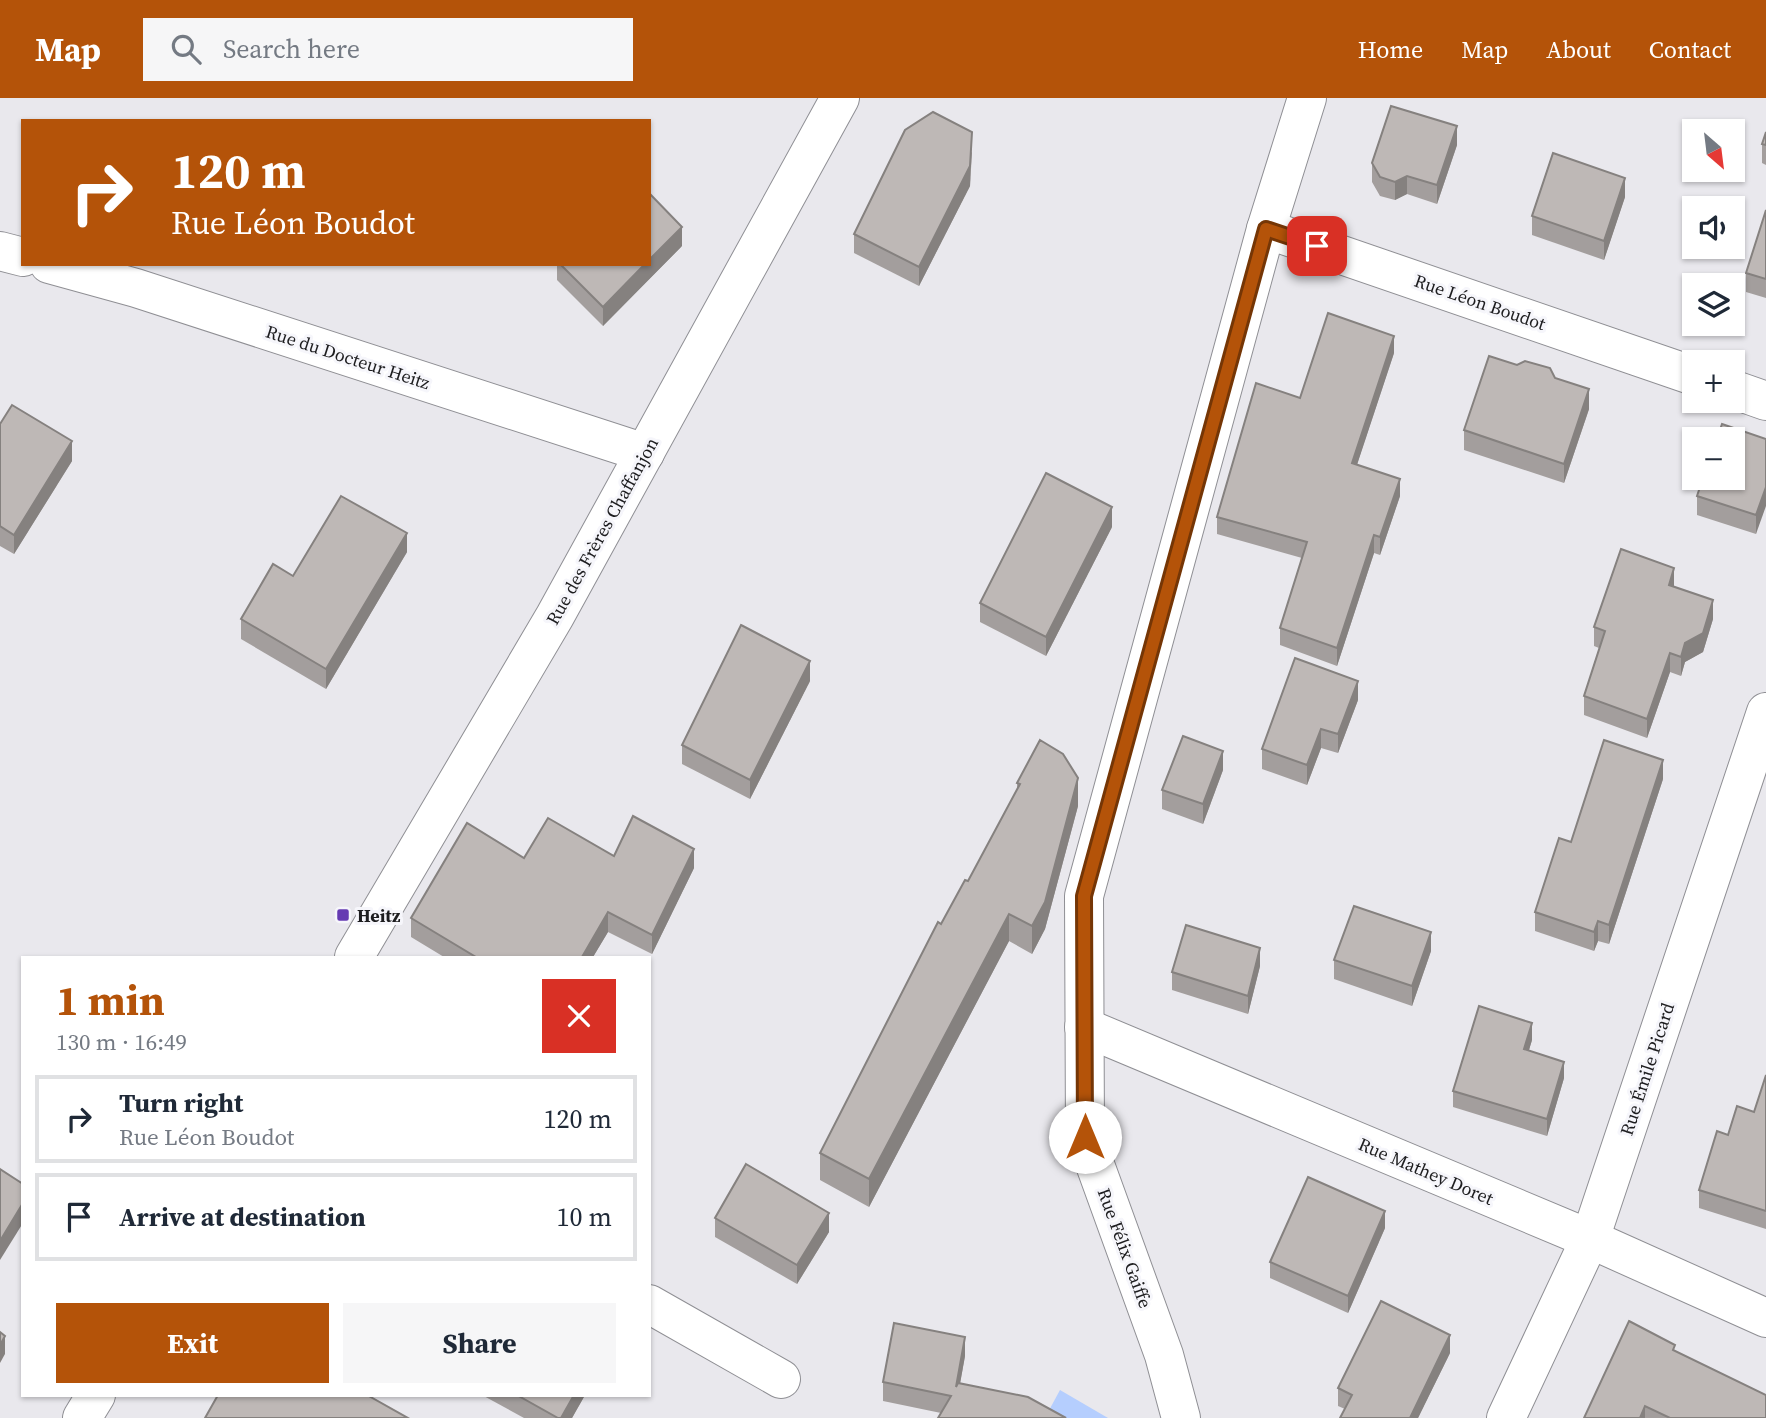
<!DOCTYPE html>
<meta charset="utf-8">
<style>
:root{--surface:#fff;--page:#f6f6f7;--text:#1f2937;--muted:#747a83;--line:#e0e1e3;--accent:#b45309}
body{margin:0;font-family:"Source Serif 4",serif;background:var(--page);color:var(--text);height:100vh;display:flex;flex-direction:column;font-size:26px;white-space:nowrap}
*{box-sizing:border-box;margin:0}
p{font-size:23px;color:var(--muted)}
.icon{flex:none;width:38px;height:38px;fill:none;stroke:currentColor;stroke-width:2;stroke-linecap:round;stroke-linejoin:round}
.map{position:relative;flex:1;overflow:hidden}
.panel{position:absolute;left:21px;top:858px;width:630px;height:441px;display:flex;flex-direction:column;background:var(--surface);border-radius:0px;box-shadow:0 2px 5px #0004}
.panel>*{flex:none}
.guide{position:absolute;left:21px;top:21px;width:630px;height:147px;border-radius:0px;box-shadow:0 2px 5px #0004;background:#b45309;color:#fff;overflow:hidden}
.needle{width:46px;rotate:152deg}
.controls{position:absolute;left:1682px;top:21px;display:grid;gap:14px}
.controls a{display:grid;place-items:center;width:63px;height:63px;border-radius:0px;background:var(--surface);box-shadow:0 2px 5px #0004;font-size:35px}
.pin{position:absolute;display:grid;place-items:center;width:60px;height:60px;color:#fff;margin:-30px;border-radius:14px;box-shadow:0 4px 10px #0006}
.me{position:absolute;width:77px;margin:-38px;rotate:0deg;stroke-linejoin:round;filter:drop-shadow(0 0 5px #0008)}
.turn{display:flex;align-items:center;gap:24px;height:147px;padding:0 35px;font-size:32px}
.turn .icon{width:91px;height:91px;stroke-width:2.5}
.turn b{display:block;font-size:49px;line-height:60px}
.round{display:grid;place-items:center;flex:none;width:74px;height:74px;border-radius:0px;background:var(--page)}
.head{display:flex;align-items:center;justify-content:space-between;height:119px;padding:0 35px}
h1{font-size:42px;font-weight:700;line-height:52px;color:var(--accent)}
.cta{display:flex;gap:14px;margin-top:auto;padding:14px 35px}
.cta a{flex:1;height:80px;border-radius:0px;background:var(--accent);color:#fff;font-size:28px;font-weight:700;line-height:80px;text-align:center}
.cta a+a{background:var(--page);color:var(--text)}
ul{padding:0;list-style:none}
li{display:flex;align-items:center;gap:21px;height:88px;margin:0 14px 10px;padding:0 21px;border:4px solid var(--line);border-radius:0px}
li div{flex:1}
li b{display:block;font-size:26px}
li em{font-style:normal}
header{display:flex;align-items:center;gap:42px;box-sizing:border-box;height:98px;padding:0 35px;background:var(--accent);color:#fff}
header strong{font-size:33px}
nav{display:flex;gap:38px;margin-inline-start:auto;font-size:24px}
.search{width:490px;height:63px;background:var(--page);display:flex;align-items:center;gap:18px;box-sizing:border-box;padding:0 24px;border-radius:0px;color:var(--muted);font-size:26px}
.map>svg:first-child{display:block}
.water{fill:#b5cefe}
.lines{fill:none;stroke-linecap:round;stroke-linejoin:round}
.minor-casing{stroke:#8f8f94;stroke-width:40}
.minor{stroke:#fff;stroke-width:38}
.wall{fill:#a39e9d}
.shaded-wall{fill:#85817f}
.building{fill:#beb8b6;stroke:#85817f;stroke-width:2}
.route-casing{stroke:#753606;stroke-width:18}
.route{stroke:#b45309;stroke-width:12}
.poi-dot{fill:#653ab2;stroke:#f6f6fb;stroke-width:2.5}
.labels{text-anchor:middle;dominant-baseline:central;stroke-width:6;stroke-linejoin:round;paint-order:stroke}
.street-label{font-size:18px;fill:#1d1d1f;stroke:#f6f6fb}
.poi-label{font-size:18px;font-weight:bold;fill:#1d1d1f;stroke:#f6f6fb;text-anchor:start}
</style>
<header>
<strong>Map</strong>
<div class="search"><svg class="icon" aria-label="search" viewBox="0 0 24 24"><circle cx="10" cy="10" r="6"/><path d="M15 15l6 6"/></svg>Search here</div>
<nav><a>Home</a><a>Map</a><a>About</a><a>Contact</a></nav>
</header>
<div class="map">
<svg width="1766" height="1320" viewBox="0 0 1766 1320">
<rect width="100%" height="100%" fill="#e9e8ed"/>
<path class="water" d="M1060 1292 1108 1320H1054L1047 1316Z"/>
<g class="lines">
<g class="minor-casing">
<g id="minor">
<path d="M1266 131 1694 278"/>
<path d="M0 153 23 159"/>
<path d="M49 166 136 190 645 355"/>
<path d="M1732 291 1766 303"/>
<path d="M354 859 555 518 840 0"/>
<path d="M1084 929 1590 1141 1766 1220"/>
<path d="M649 1206 781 1281"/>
<path d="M82 1320 96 1297"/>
<path d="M1181 1320 1164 1257 1085 1039 1084 798 1266 131 1307 0"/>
<path d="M1506 1320 1590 1141 1766 614"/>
</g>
</g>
<use href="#minor" class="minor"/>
</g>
<g class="wall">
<path d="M1766 34V67L1762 65V46Z"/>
<path d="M1457 47 1437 106 1407 96 1395 102 1380 98 1372 84V65Z"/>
<path d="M972 54 970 88 919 188 854 155V136Z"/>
<path d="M1625 99 1604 162 1532 137V118Z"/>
<path d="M1766 112V200L1746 194V175Z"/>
<path d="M682 148 603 228 557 182V166H649Z"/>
<path d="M1394 255 1357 366 1400 398 1380 457 1374 455 1337 568 1280 547V530L1302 460 1217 436V419L1300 300Z"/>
<path d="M1555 280 1589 311 1564 385 1464 352V332Z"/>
<path d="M0 326 72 363 14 456 0 448Z"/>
<path d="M1766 341 1756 436 1697 417V398Z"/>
<path d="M1112 429 1046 558 980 524V505Z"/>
<path d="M407 454 326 591 241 541V521L293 478Z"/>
<path d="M1674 489 1713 521 1703 554 1685 564 1681 578 1670 574 1647 640 1584 617V598L1599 550 1594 548V529Z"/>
<path d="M810 583 750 701 682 666V647Z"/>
<path d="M1358 602 1338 655 1321 650 1307 687 1262 671V651Z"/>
<path d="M1223 672 1203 726 1162 711V692Z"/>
<path d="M1663 681 1609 846 1598 843 1594 853 1535 833V814L1571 744Z"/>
<path d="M1017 685 1078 708 1045 831 1032 856 1009 843 869 1109 820 1082V1055L941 826 968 783 1017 691Z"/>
<path d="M614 758 694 770 652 856 608 834 593 859H444L411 839V820Z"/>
<path d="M1431 853 1412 908 1334 881V862Z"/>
<path d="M1260 868 1248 916 1172 892V874Z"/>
<path d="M1532 942 1529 952 1564 980 1547 1038 1453 1009V993Z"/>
<path d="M1766 977V1131L1699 1110V1092L1728 1037 1754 1014Z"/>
<path d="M715 1120 829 1134 797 1186 715 1139Z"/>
<path d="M1385 1130 1348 1215 1270 1180V1164Z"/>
<path d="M1675 1253 1766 1320H1584Z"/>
<path d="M1450 1255 1418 1320H1340L1345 1311 1338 1308V1290Z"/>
<path d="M965 1258 960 1285 941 1315 883 1303V1284Z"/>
<path d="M482 1297H585L572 1320H524Z"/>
</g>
<g class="shaded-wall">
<path d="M1457 28V47L1437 106V87Z"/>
<path d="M972 34 970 88 919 188V169Z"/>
<path d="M1407 78V96L1395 102V84Z"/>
<path d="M1625 80V99L1604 162V143Z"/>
<path d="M682 129V148L603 228V209L645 166H649V162Z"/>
<path d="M1394 238V255L1352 382V365Z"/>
<path d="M1589 291V311L1564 385V366Z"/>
<path d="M72 343V363L14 456V437Z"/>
<path d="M1400 381V398L1380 457V439Z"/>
<path d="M1766 389V408L1756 436V417Z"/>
<path d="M1112 409V429L1046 558V539Z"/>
<path d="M407 435V454L326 591V571Z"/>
<path d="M1374 437V455L1337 568V550Z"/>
<path d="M1674 470V489L1669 487Z"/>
<path d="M1713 502V521L1703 554 1685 564 1681 578V559L1685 545Z"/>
<path d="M1670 555V574L1647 640V621Z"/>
<path d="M810 563V583L750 701V682Z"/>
<path d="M1358 583V602L1338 655V636Z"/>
<path d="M1321 631V650L1307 687V667Z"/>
<path d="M1223 653V672L1203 726V706Z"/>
<path d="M1663 662V681L1609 846V827Z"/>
<path d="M1078 680V708L1045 831 1032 856V828Z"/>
<path d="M694 751V770L652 856V837Z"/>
<path d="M608 814V834L593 859H582Z"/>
<path d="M1009 816V843L869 1109V1081Z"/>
<path d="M1598 823V843L1594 853V834Z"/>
<path d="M1431 834V853L1412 908V888Z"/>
<path d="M1260 850V868L1248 916V898Z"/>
<path d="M1532 925V942L1524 968V951Z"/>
<path d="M1564 964V980L1547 1038V1021Z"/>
<path d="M23 1105V1125L0 1162V1143Z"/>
<path d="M1385 1113V1130L1348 1215V1198Z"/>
<path d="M829 1115V1134L797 1186V1167Z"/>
<path d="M1450 1237V1255L1418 1320H1410Z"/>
<path d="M5 1238V1256L0 1265V1247Z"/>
<path d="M965 1239V1258L956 1308V1289Z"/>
<path d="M574 1297H585L572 1320H561Z"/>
<path d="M1645 1308V1320H1640Z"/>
</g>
<g class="building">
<path d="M1391 8 1457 28 1437 87 1407 78 1395 84 1380 79 1372 65Z"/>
<path d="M933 14 972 34 970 68 919 169 854 136 905 32Z"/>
<path d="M1766 34V47L1762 46Z"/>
<path d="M1553 55 1625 80 1604 143 1532 118Z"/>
<path d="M649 95 682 129 649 162Z"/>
<path d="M1766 112V181L1746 175Z"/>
<path d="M560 166H645L603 209Z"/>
<path d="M1328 215 1394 238 1352 365 1400 381 1380 439 1374 437 1337 550 1280 530 1307 444 1217 419 1256 285 1300 300Z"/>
<path d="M1489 258 1517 267 1525 263 1550 270 1555 280 1589 291 1564 366 1464 332Z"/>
<path d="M12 307 72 343 14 437 0 428V326Z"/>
<path d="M1722 326 1766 341V389L1756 417 1697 398 1703 380H1732V341H1717Z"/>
<path d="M1046 375 1112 409 1046 539 980 505Z"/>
<path d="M341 398 407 435 326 571 241 521 273 466 293 478Z"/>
<path d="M1621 451 1674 470 1669 487 1713 502 1703 535 1685 545 1681 559 1670 555 1647 621 1584 598 1605 533 1594 529Z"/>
<path d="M741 527 810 563 750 682 682 647Z"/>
<path d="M1295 560 1358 583 1338 636 1321 631 1307 667 1262 651Z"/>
<path d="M1183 638 1223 653 1203 706 1162 692Z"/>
<path d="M1040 642 1063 656 1078 680 1045 804 1032 828 1009 816 869 1081 820 1055 938 824 941 826 965 782 968 783 1020 686 1017 685Z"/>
<path d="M1604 642 1663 662 1609 827 1598 823 1594 834 1535 814 1559 740 1571 744Z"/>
<path d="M633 718 694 751 652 837 608 814 582 859H476L411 820 467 725 524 760 548 720 614 758Z"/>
<path d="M1354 808 1431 834 1412 888 1334 862Z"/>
<path d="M1186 827 1260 850 1248 898 1172 874Z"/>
<path d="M1479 908 1532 925 1524 951 1564 964 1547 1021 1453 993Z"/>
<path d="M1766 977V1113L1699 1092 1717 1033 1728 1037 1737 1008 1754 1014Z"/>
<path d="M746 1066 829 1115 797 1167 715 1120Z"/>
<path d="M0 1071 23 1086V1105L0 1143Z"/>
<path d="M1308 1079 1385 1113 1348 1198 1270 1164Z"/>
<path d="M1381 1203 1450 1237 1410 1320H1340L1352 1297 1338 1290Z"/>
<path d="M1629 1223 1675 1247 1673 1252 1766 1297V1320H1670L1645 1308 1640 1320H1584Z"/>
<path d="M894 1225 965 1239 956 1289 958 1285 1028 1299 1066 1320H938L951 1298 883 1284Z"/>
<path d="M0 1234 5 1238 0 1247Z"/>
<path d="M218 1297H367L408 1320H205Z"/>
<path d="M517 1297H574L561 1320H558Z"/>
</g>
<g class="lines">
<g class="route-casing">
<path id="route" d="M1085 1039 1084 798 1266 131 1317 148"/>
</g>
<use href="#route" class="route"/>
</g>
<rect class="poi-dot" x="336" y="810" width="14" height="14" rx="3.5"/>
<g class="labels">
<g class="street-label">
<text transform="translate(1480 204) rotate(19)">Rue Léon Boudot</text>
<text transform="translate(348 259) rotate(18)">Rue du Docteur Heitz</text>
<text transform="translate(602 433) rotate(-61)">Rue des Frères Chaffanjon</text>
<text transform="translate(1647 971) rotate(-72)">Rue Émile Picard</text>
<text transform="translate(1426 1073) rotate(23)">Rue Mathey Doret</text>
<text transform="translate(1125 1150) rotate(70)">Rue Félix Gaiffe</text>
</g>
<g class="poi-label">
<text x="357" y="817">Heitz</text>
</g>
</g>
</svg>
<div class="controls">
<a><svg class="needle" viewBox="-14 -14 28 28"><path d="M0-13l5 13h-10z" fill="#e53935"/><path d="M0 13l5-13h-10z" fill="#747a83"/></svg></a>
<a><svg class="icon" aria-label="sound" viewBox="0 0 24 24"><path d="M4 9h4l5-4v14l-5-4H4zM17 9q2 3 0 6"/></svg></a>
<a><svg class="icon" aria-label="layers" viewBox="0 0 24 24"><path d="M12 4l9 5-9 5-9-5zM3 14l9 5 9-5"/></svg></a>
<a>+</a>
<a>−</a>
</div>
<div class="pin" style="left:1317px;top:148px;background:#d93025"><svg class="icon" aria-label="arrive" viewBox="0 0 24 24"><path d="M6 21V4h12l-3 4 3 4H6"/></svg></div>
<svg class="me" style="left:1085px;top:1039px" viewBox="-20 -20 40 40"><circle r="19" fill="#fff"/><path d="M0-13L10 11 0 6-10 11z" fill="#b45309"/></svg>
<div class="guide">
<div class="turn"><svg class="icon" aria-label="right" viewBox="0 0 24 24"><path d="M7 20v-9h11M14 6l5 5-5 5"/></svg><div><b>120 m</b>Rue Léon Boudot</div></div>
</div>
<section class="panel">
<div class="head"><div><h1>1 min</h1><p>130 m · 16:49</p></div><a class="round" style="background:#d93025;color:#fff"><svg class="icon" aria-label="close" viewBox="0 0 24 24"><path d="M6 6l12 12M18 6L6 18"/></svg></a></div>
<ul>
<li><svg class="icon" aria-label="right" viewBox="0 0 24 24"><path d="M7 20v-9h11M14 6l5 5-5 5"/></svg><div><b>Turn right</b><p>Rue Léon Boudot</p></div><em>120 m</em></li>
<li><svg class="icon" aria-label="arrive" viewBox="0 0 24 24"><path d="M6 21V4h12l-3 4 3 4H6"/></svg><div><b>Arrive at destination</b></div><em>10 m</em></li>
</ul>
<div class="cta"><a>Exit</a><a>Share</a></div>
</section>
</div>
